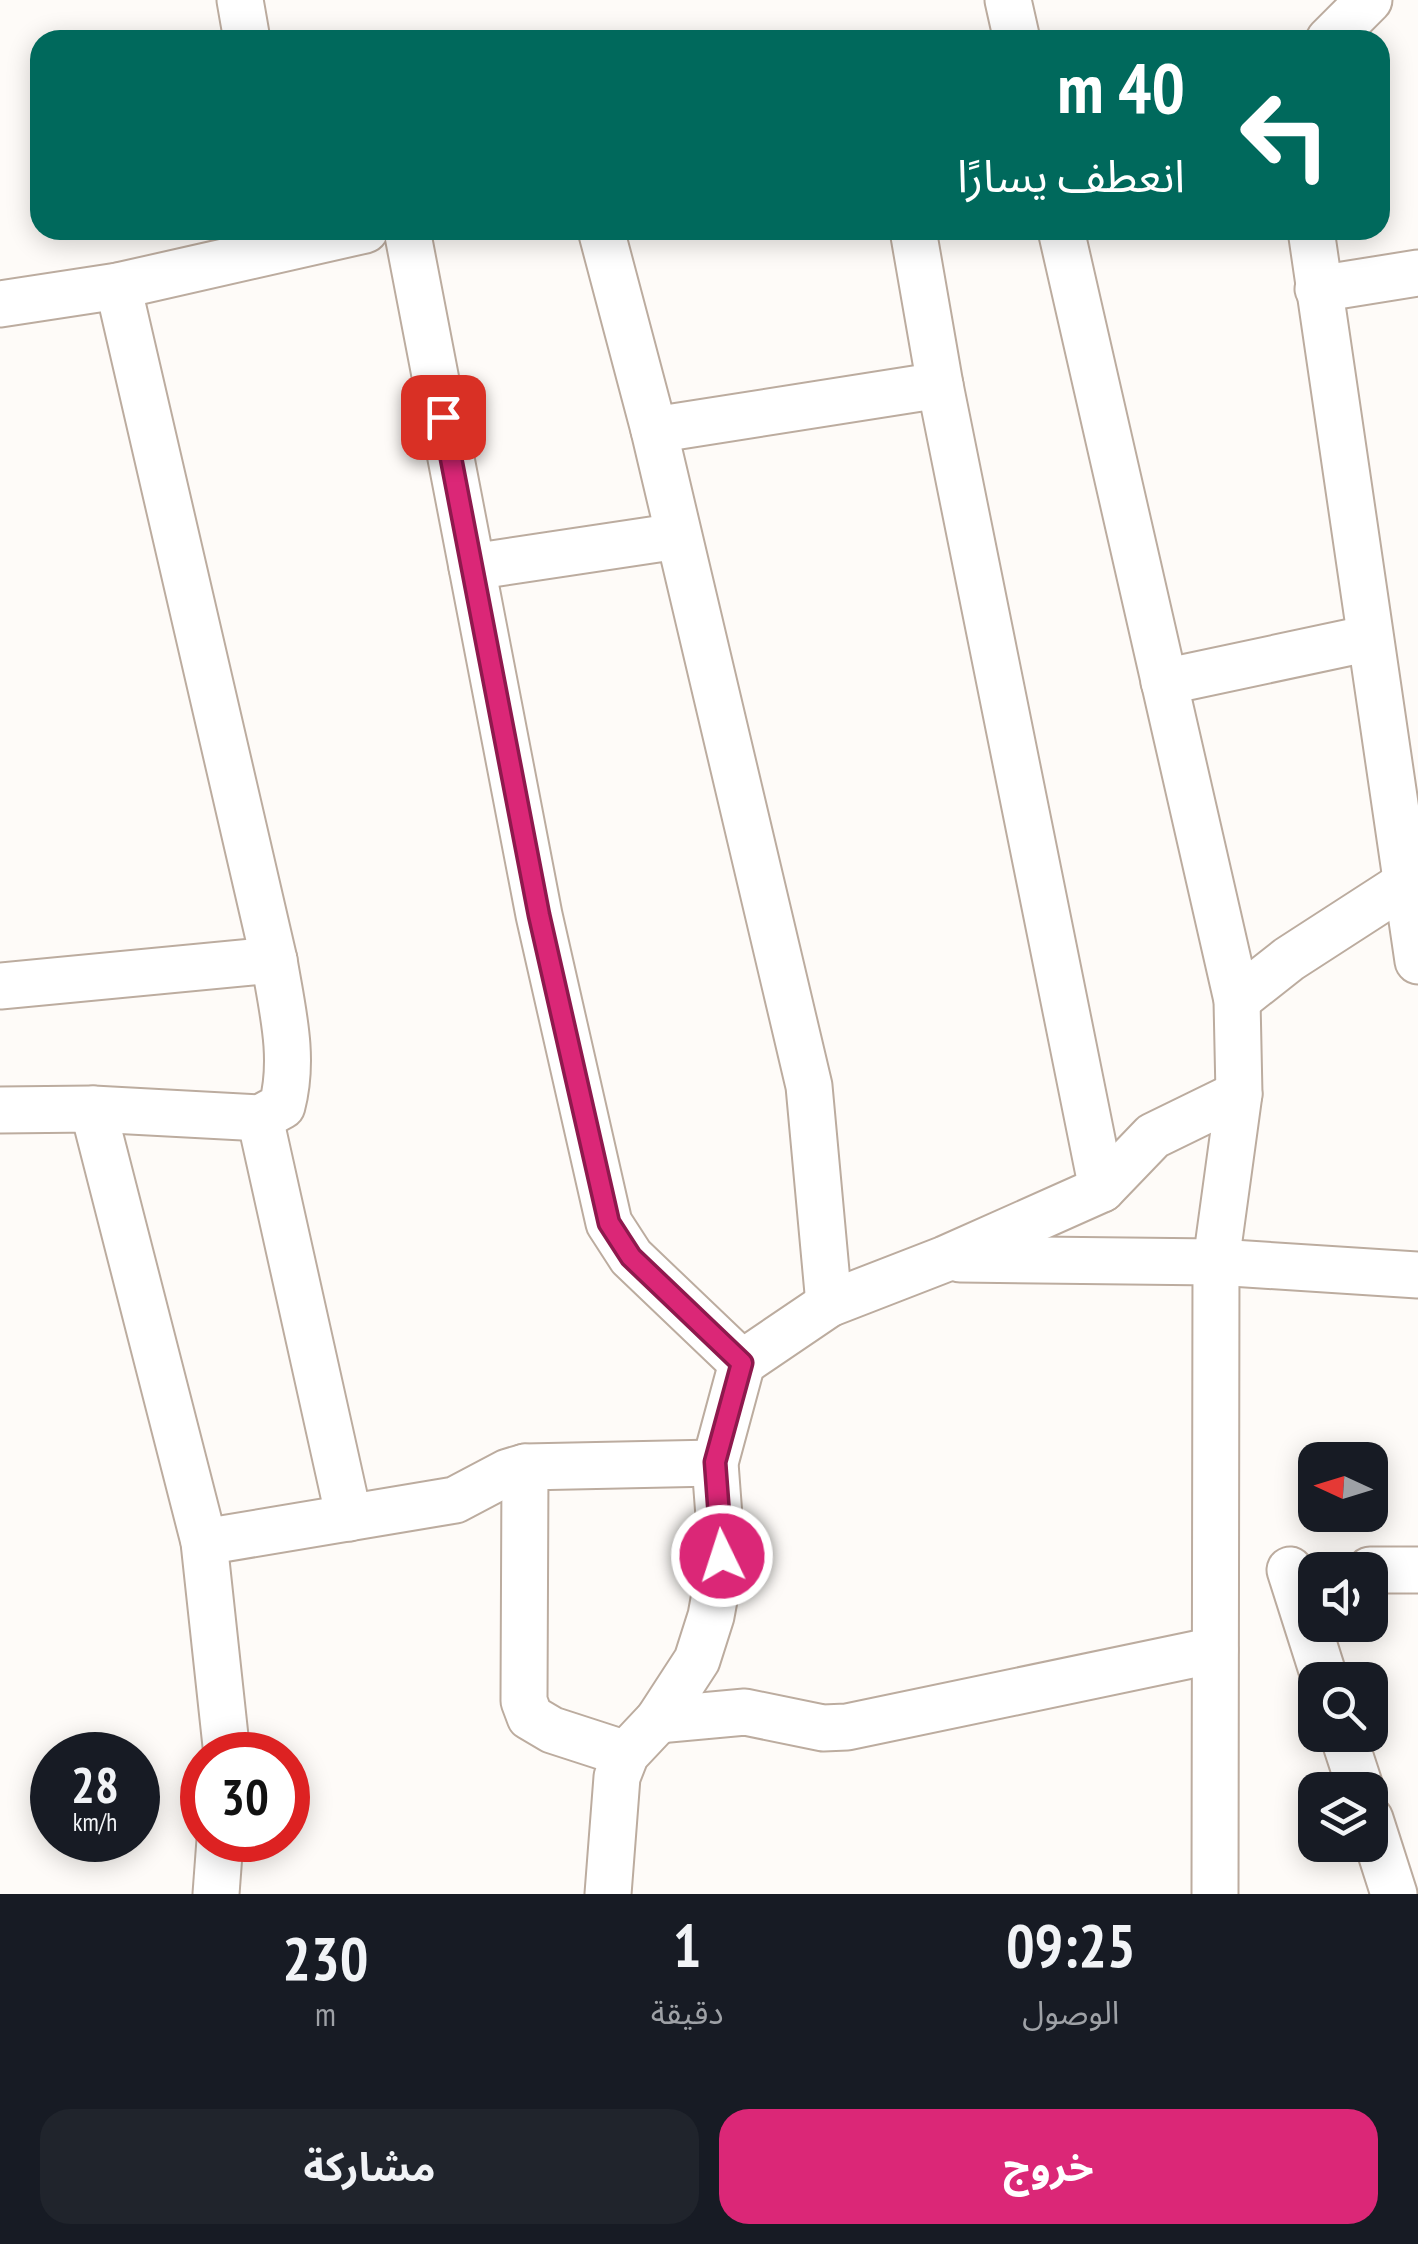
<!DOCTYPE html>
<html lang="ar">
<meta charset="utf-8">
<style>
:root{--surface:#171b24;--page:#20242c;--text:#f1f3f6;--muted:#9ea1a6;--accent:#db2777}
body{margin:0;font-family:"PT Sans Narrow","Noto Sans Arabic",sans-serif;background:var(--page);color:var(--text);direction:rtl;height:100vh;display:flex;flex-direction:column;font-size:38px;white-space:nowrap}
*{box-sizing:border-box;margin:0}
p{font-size:32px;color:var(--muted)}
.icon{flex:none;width:55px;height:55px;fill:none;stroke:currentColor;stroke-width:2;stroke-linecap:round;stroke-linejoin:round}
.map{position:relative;height:1894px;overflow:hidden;direction:ltr}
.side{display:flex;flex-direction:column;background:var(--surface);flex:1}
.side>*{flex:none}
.guide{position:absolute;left:30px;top:30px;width:1360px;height:210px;border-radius:30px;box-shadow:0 5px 25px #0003;direction:rtl;background:#00695c;color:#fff;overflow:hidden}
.needle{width:65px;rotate:274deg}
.buttons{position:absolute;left:1298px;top:1442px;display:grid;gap:20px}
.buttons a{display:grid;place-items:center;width:90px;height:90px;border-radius:20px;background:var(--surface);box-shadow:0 5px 25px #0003;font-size:50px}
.speed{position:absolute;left:30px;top:1732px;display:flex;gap:20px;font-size:50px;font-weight:700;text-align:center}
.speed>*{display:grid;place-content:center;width:130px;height:130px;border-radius:50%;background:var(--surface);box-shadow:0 5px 25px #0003;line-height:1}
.speed small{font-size:25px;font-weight:400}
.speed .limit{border:15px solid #d22;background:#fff;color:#111}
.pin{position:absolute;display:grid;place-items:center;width:85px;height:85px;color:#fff;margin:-42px;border-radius:20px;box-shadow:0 5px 15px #0006}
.me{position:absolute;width:110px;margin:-55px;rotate:356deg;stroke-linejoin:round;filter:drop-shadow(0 0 8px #0008)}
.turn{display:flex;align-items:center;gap:35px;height:210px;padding:0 40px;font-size:45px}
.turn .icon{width:130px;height:130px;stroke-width:2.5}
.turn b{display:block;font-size:70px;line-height:85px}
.eta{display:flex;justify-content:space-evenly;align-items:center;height:170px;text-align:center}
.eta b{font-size:60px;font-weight:700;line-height:70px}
.button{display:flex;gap:20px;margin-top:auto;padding:20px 40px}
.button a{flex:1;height:115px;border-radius:30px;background:var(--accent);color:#fff;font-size:40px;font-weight:700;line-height:115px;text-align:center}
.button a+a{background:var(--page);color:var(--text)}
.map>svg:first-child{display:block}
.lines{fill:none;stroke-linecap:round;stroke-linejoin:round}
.street-casing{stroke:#bcac9f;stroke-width:49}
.street{stroke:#fff;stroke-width:45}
.route-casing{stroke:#8e194d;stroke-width:25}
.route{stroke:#db2777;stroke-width:18}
</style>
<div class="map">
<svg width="1418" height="1894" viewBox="0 0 1418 1894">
<rect width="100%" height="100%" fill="#fefbf8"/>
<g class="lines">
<g class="street-casing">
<g id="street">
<path d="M240 0 247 40"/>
<path d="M1008 0 1017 40"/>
<path d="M1329 40 1369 0"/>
<path d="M407 230 539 915 609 1223 631 1257 742 1363"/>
<path d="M601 230 654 430 809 1086 829 1304"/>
<path d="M913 230 940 385 1102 1189"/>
<path d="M1061 230 1237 1000 1239 1094 1216 1262 1215 1894"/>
<path d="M1311 230 1418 961"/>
<path d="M1318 289 1418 273"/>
<path d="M0 304 118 286 365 230"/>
<path d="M654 430 940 385"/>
<path d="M472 567 678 536"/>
<path d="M1164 682 1370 638"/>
<path d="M0 986 274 960"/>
<path d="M1237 1000 1289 959 1405 884"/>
<path d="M93 1109 204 1542 227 1755"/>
<path d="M0 1110 93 1109 260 1118 282 1106C295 1057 282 1009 274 960L118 286"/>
<path d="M260 1118 349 1518"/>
<path d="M960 1259 1216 1262 1418 1275"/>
<path d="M525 1467 524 1701 530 1717 552 1730 626 1754"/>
<path d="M204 1542 455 1500 508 1472 525 1467 715 1463"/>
<path d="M1290 1570 1325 1680"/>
<path d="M1370 1570H1418"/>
<path d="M658 1720 745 1712 823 1728 847 1727 1215 1650"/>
<path d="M1343 1735 1361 1790"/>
<path d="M1370 1819 1394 1894"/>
<path d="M216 1894 220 1840"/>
<path d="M608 1894 617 1777 626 1754 658 1720 697 1660 711 1616 722 1556 715 1463 742 1363 829 1304 945 1259 1102 1189 1153 1136 1239 1094"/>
</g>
</g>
<use href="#street" class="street"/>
</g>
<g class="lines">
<g class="route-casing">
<path id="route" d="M443 417 539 915 609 1223 631 1257 742 1363 715 1462 722 1556"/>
</g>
<use href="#route" class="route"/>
</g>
</svg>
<div class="buttons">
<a><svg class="needle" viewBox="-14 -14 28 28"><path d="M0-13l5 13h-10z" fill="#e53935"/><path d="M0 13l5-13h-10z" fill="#9ea1a6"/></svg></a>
<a><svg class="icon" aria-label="sound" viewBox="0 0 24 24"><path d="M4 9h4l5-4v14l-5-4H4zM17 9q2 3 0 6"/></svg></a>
<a><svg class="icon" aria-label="search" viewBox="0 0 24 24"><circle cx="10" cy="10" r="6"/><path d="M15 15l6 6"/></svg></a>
<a><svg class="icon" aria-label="layers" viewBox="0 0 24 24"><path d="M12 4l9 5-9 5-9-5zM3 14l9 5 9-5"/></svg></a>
</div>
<div class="speed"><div>28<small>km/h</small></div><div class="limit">30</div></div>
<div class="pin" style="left:443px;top:417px;background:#d93025"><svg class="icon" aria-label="arrive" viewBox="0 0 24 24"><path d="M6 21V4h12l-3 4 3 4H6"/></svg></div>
<svg class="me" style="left:722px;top:1556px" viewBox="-20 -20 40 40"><circle r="17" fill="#db2777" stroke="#fff" stroke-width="3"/><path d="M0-11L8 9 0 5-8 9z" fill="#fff"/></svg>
<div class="guide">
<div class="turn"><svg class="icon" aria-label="left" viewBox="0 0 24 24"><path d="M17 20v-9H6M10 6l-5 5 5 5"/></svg><div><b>40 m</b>انعطف يسارًا</div></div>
</div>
</div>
<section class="side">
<div class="eta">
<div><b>09:25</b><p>الوصول</p></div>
<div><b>1</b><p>دقيقة</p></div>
<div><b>230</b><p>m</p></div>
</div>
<div class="button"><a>خروج</a><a>مشاركة</a></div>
</section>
